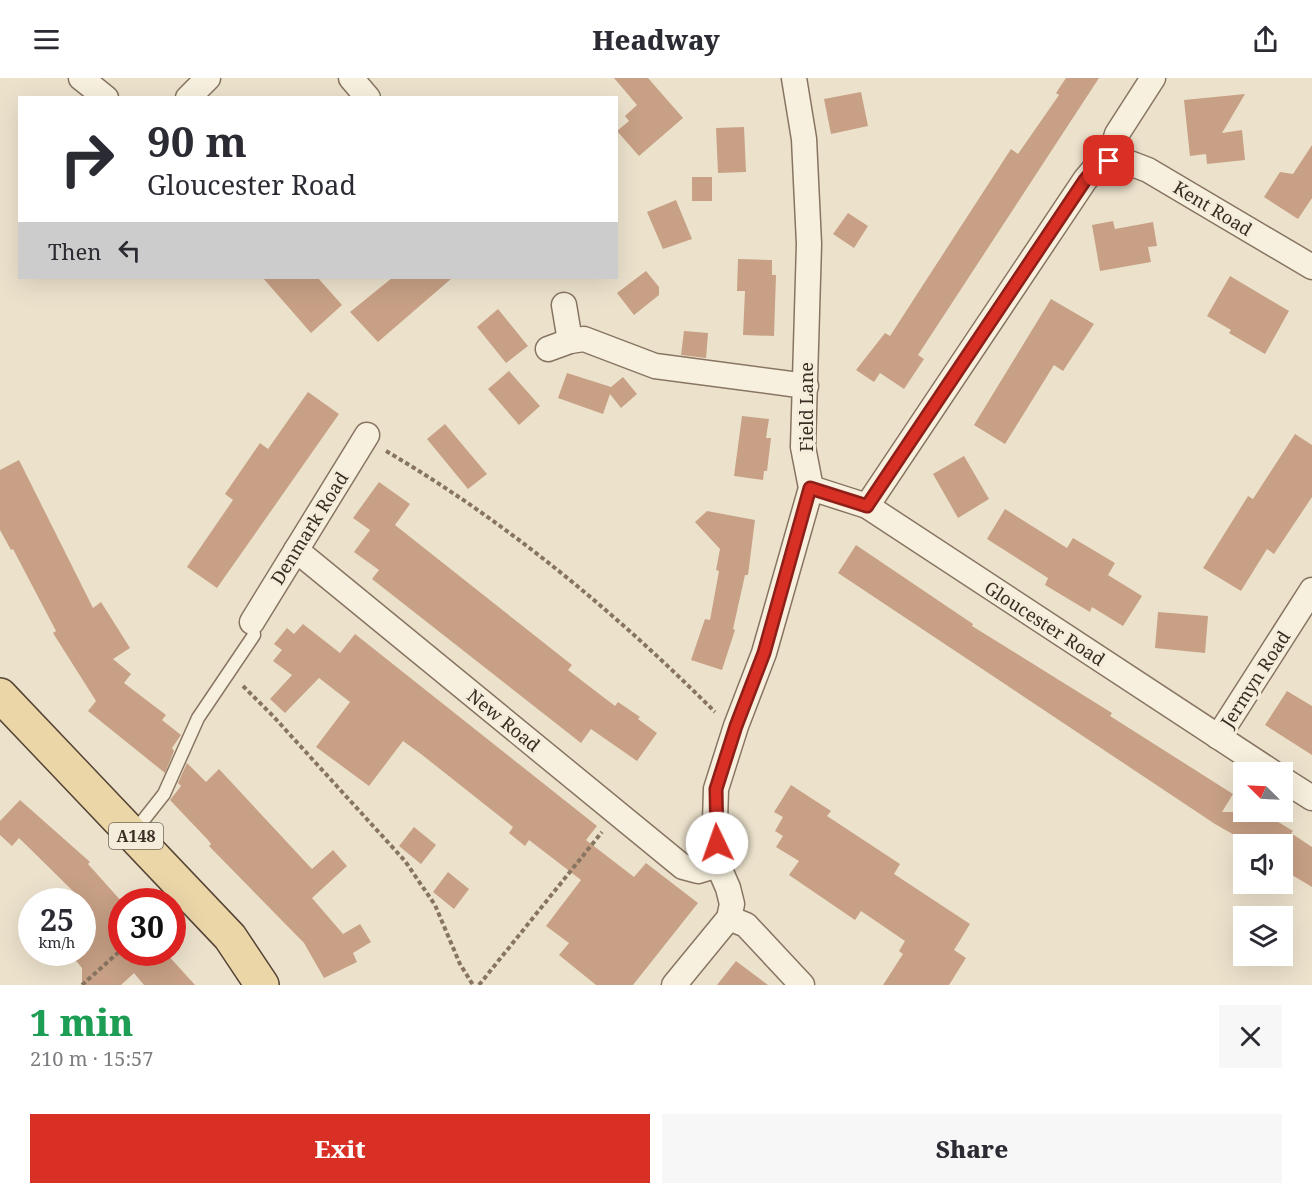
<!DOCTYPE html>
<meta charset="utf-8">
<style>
:root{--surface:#fff;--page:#f7f7f7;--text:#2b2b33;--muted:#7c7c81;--accent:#d93025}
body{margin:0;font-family:"Noto Serif",serif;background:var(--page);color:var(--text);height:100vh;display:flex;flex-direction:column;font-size:22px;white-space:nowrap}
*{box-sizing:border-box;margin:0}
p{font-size:20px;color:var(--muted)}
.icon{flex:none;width:33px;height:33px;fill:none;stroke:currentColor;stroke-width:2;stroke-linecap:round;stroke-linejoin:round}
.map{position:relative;height:907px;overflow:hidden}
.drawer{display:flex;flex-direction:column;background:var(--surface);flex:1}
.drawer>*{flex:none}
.guide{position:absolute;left:18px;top:18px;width:600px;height:183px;border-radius:0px;box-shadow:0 6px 24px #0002;background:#fff;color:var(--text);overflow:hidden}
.needle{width:39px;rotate:294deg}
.fabs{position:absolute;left:1233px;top:684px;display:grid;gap:12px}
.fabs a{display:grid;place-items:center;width:60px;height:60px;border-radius:0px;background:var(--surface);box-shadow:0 6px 24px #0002;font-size:30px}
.speed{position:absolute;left:18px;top:810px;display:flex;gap:12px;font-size:30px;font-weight:700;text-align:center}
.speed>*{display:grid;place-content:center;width:78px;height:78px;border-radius:50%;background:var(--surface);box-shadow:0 6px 24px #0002;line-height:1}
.speed small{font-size:15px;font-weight:400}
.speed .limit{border:9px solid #d22;background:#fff;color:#111}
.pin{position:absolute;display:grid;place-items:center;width:51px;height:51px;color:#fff;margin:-26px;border-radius:12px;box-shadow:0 3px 9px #0006}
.me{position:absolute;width:66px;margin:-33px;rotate:357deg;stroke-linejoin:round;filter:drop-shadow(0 0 4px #0008)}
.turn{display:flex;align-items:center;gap:21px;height:126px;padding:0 30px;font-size:27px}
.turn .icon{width:78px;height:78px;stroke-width:2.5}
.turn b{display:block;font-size:42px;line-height:51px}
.then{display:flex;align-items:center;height:57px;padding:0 30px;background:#0003;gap:12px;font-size:22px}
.round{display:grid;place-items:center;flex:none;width:63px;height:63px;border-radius:0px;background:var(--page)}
.head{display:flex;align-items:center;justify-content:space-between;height:102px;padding:0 30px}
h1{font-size:36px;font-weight:800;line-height:45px;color:#1e9e55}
.primary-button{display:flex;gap:12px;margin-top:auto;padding:12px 30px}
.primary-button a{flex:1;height:69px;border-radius:0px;background:var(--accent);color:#fff;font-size:24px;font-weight:800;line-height:69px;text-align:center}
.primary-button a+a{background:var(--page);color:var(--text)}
header{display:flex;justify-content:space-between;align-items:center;height:78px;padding:0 30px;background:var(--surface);font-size:27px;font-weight:800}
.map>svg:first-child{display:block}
.building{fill:#c7a085}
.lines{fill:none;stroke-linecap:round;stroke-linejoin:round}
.service-casing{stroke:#887561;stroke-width:15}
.minor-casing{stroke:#887561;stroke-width:27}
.primary-casing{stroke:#564434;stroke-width:36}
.path{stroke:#887561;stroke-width:4;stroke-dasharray:4.5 3;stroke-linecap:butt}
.service{stroke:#f7f0de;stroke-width:12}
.minor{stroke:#f7f0de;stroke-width:24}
.primary{stroke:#ebd6a8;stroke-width:33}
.route-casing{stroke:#8d1f18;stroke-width:15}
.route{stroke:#d93025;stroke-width:10}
.labels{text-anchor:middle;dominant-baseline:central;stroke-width:6;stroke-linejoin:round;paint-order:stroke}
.shield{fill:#f4eddb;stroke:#72675a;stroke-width:1.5}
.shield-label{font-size:16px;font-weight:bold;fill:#3a2e23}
.street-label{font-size:18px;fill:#3a2e23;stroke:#f4eddb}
</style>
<header><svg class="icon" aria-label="menu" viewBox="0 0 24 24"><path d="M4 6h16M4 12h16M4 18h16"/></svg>Headway<svg class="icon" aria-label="share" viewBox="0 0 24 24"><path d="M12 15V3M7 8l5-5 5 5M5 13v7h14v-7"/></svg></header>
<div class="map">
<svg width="1312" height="907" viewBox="0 0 1312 907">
<rect width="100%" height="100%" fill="#ece2cc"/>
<g class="building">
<path d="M614 0H648L683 40 639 78 617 53 629 43 625 38 637 27Z"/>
<path d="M1066 0H1099L918 277 924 281 904 311 880 295 874 304 856 292 885 255 890 258 1011 71 1018 76 1059 17 1056 15Z"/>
<path d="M861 14 868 48 831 56 824 21Z"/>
<path d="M1245 16 1222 55 1242 52 1245 82 1207 86 1206 76 1190 78 1184 22Z"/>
<path d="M744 49 746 94 718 95 716 50Z"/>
<path d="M1312 67V120L1298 141 1264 119 1280 94 1293 96Z"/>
<rect x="692" y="99" width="20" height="24"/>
<path d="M676 122 692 161 663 171 647 134Z"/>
<path d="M848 135 868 148 854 170 833 156Z"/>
<path d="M1113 143 1115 151 1153 144 1157 168 1148 169 1151 184 1100 193 1092 147Z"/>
<path d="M738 181 772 182V197H776L774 258 743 257 745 213H737Z"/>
<path d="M646 193 659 209V217L634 237 617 215Z"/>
<path d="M1230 198 1289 233 1265 276 1229 255 1231 252 1207 238Z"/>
<path d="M263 200H318L342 227 311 255Z"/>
<path d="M392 200H452L378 264 350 234Z"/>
<path d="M1051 221 1094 246 1063 293 1054 287 1005 366 974 347Z"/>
<path d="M498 231 528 268 506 285 477 249Z"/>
<path d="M684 253 708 255 706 280 681 277Z"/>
<path d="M509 293 540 328 519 347 488 311Z"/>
<path d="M567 295 611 309 623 299 637 316 621 330 610 316 603 336 558 320Z"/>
<path d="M308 314 339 336 217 510 187 489 233 422 225 416 260 365 268 371Z"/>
<path d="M742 338 769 341 766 360H771L767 393H764L763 402 734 398Z"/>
<path d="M445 346 487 396 468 411 427 361Z"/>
<path d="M1295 356 1312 367V419L1274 476 1267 471 1241 513 1203 490 1248 418 1253 421Z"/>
<path d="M964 378 989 421 958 440 933 396Z"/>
<path d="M19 382 93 530 101 524 130 570 113 581 131 596 124 605 166 637 162 642 181 657 172 670 174 673 165 695 88 633 96 623 53 555 56 553 13 471 11 472 0 452V392Z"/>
<path d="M379 404 410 426 395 447 572 587 568 592 615 628 618 624 640 639 638 641 657 655 637 683 591 651 581 665 372 501 379 492 354 474 370 452 353 440Z"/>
<path d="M1005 431 1067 470 1073 460 1115 485 1108 497 1142 518 1123 548 1092 529 1090 534 1045 507 1048 500 987 461Z"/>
<path d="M707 433 755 442 748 497H745L733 551 735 552 722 592 691 582 705 541 710 542 719 493 716 492 720 471 695 444Z"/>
<path d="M856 467 973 546 972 548 1112 635 1110 638 1233 716 1222 734H1262L1293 753 1291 755 1312 769V809L1282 791V766H1250L1215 746 838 495Z"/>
<path d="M1158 534 1208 538 1205 575 1155 570Z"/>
<path d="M303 546 340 575 355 556 597 748 586 762 634 799 646 785 698 825 633 907H596L559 877 569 865 546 848 581 802 529 762 525 768 509 755 513 749 421 676 403 663 369 708 316 669 350 624 319 600 285 635 270 621 292 597 273 583 282 572 274 566 287 550 294 556Z"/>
<path d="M1287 613 1312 628V677L1265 647Z"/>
<path d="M187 685 206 704 219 691 312 791 333 772 347 788 312 820 343 856 360 846 371 864 353 875 357 884 324 900 304 865 209 768 211 766 208 762 170 722 181 708 178 705Z"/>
<path d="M791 707 831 733 827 738 900 786 894 796 970 846 954 872 966 880 949 907H883L903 876 899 873 905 863 861 833 855 842 789 797 799 783 776 769 783 758 775 753 783 739 774 734Z"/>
<path d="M20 722 90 784 88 786 122 824V874H165L195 907H144L134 895 121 907H82V890L69 874H82V824H70L68 821 75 815 19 760 12 768 0 757V743Z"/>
<path d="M414 749 436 767 421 786 399 768Z"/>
<path d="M448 794 469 811 454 831 433 814Z"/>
<path d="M736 883 768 907H717Z"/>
</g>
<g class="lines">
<g class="service-casing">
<path id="service" d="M134 754 164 716 198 640 254 557 252 544"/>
</g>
<g class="minor-casing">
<g id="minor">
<path d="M81 0 106 20"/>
<path d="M351 0 368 20"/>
<path d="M188 20 208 0"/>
<path d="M1109 83 1127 84 1148 92 1312 189"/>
<path d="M564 227 570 263"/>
<path d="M548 271 570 263 584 261 655 288 806 308"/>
<path d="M811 410 867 428 1272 694"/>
<path d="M867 428 1085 102 1095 90 1109 83 1117 56 1153 0"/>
<path d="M296 472 683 789 698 793 718 787"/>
<path d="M252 544 367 357"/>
<path d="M1218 659 1312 512"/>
<path d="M1282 701 1312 720"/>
<path d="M729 840 746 847 802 907"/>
<path d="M674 907 729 840 732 826 728 810 718 787 715 744 716 711 736 648 764 575 811 410 803 369 809 166 804 61 794 0"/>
</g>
</g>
<g class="primary-casing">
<path id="primary" d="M0 617 230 859 262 907"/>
</g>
<g class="path">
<path d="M386 373C507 444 616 535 715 634"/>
<path d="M243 608 273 638 405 783 435 827 460 886 473 907"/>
<path d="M82 907 122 871"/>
<path d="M479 907 602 754"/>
</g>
<use href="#service" class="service"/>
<use href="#minor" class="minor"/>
<use href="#primary" class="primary"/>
</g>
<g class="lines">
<g class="route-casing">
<path id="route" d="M717 765 716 711 736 648 764 575 810 410 867 428 1085 102 1095 90 1109 83"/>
</g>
<use href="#route" class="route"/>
</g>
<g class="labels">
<rect class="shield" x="109" y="745" width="54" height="26" rx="4.5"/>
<g class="shield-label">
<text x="136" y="758">A148</text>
</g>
<g class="street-label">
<text transform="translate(1213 130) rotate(31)">Kent Road</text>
<text transform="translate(806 329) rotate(-90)">Field Lane</text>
<text transform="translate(309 450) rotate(-58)">Denmark Road</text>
<text transform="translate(1045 545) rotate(33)">Gloucester Road</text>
<text transform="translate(1255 601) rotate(-57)">Jermyn Road</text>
<text transform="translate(504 642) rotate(39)">New Road</text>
</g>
</g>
</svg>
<div class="fabs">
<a><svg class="needle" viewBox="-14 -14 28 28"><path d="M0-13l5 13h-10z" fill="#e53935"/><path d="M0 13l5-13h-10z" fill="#7c7c81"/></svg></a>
<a><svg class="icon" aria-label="sound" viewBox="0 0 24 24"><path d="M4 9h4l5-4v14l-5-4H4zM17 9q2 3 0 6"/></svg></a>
<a><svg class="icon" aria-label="layers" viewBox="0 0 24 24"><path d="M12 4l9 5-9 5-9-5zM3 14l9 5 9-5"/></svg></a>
</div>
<div class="speed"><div>25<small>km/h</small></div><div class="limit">30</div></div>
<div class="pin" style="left:1109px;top:83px;background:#d93025"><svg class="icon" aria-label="arrive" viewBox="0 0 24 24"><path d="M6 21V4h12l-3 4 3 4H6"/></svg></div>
<svg class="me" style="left:717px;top:765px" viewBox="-20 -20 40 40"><circle r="19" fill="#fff"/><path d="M0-13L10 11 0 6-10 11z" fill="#d93025"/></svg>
<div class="guide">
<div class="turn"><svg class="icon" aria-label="right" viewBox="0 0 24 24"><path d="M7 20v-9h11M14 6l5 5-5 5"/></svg><div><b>90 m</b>Gloucester Road</div></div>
<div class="then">Then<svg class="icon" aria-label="left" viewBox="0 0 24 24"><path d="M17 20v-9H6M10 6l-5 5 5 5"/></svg></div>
</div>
</div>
<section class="drawer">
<div class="head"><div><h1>1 min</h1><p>210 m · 15:57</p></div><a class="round"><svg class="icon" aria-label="close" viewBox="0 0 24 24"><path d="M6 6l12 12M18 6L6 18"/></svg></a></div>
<div class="primary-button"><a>Exit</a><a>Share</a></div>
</section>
